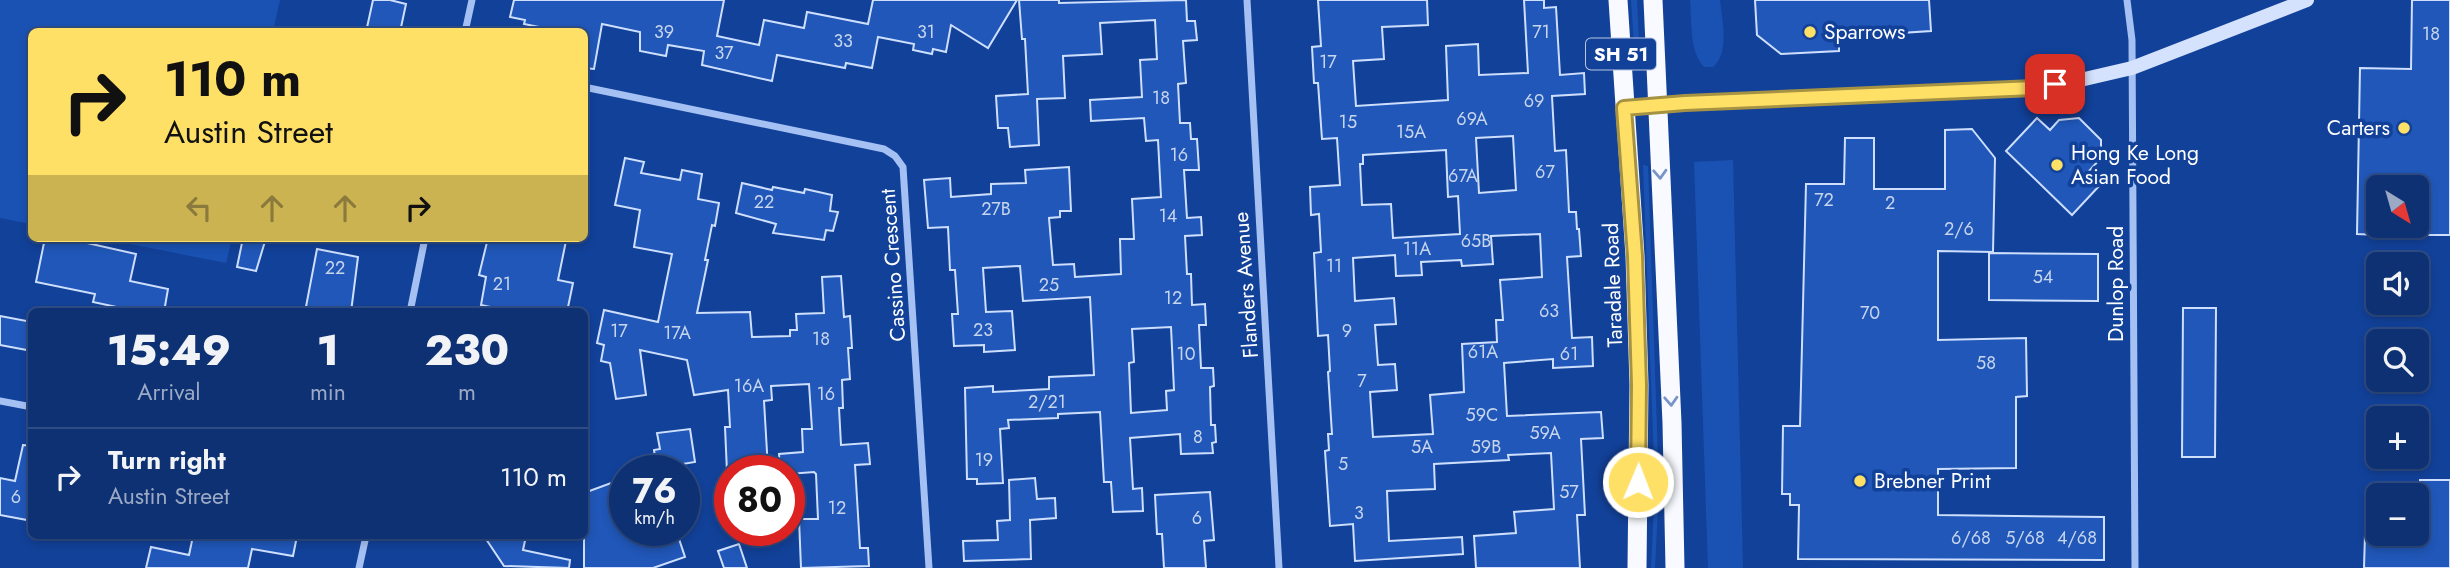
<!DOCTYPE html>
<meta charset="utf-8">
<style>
:root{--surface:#0e3173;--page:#173978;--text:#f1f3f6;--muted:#9ba9c4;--line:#2e4c85}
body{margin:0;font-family:Jost,sans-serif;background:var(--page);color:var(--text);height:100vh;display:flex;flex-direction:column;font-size:26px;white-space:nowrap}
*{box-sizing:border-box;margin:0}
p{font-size:23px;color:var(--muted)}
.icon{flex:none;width:38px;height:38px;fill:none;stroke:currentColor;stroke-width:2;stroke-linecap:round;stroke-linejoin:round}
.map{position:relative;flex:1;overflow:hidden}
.side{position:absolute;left:28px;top:308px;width:560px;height:231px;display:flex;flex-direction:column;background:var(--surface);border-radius:10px;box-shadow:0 4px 10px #0003,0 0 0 2px var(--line)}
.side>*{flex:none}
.banner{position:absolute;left:28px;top:28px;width:560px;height:214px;border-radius:10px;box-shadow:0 4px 10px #0003,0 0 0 2px var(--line);background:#ffe067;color:#111;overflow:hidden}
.needle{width:46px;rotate:143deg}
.fabs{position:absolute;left:2366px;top:175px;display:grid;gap:14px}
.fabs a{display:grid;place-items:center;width:63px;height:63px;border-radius:10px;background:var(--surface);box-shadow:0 4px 10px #0003,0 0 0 2px var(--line);font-size:35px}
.speed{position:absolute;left:609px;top:455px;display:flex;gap:14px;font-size:35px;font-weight:700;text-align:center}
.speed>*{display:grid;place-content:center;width:91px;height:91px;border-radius:50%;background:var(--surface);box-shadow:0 4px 10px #0003,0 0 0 2px var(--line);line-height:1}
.speed small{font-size:18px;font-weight:400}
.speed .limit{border:10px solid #d22;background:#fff;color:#111}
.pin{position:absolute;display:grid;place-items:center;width:60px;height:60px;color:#fff;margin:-30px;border-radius:14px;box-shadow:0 4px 10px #0006}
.me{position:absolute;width:77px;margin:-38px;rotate:1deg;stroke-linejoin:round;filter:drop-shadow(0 0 5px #0008)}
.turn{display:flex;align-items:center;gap:24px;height:147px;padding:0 21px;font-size:32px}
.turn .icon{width:91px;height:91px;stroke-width:2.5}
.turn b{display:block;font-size:49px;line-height:60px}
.lanes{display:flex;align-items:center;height:66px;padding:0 21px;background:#0003;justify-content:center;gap:35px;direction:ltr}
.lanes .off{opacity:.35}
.eta{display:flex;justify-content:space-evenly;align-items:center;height:119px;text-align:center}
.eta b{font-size:42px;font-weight:800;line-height:49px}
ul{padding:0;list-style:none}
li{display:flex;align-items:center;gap:21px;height:98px;padding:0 21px;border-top:2px solid var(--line)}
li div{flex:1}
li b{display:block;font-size:26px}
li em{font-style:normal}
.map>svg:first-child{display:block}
.green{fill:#1a52b3}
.building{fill:#2057b8;stroke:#cddffd;stroke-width:2;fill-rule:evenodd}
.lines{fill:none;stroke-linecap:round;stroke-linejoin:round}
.minor{stroke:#a5c1f3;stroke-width:7}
.secondary{stroke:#d4e2fd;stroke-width:14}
.trunk{stroke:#f8faff;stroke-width:19}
.oneway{stroke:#7994c7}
.route-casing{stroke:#a69243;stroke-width:18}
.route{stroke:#ffe067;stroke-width:12}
.poi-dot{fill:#ffe067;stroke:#124199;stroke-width:2.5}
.labels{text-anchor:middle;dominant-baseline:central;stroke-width:7;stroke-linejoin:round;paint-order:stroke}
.number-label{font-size:18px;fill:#c7d5ed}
.shield{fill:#124199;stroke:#b8c6e0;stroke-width:2}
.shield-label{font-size:19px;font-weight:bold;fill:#fff}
.poi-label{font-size:21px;fill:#fff;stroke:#124199;text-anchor:start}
.street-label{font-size:21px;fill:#fff;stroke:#124199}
</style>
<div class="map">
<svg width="2450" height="568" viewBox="0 0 2450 568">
<rect width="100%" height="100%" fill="#124199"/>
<g class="green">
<path d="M0 0H280L273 31 32 32 31 224 0 218Z"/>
<path d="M1631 0H1637L1640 61H1635Z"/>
<path d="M1690 0H1720C1722 19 1730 53 1713 67H1704C1689 51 1692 22 1690 0Z"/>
<path d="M1733 160 1743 568H1708L1694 162Z"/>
<path d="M1643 165 1648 166 1659 488 1655 568H1651L1655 487Z"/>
<path d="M100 238H232L226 263Z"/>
</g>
<g class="building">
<path d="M373 0H390L406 4 400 32H366Z"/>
<path d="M514 0H724L717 36 759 45 764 20 804 28 807 12 868 24 873 0H1017L988 48 951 25 946 52 933 49 932 54 913 50 914 44 878 37 872 68 846 63 845 68 777 55 772 81 702 65 704 51 668 45 666 56 640 51V32L602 24 594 69 584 68V32H564L524 24 525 20 510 17Z"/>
<path d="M1019 0H1059V3L1186 0 1187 21H1195L1197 40 1183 41 1186 83 1178 84 1180 123H1190L1191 139H1197L1199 170H1184L1187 218 1201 217 1202 235 1185 236 1187 274H1191L1192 305 1205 304 1206 325H1199L1201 368H1213L1214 386 1210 387 1211 425H1215L1216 442 1212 443 1213 453 1181 454 1180 434 1130 438 1133 489 1142 488 1143 511 1113 512 1111 482H1104L1100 412 1058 414V418L1008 420 1009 428 1000 429 1003 483 977 484V479H967L965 388 993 386V392L1049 389V377L1094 375 1090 297 1023 301 1020 266 983 268 986 312 1012 311 1015 350 984 352V345L954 346 952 314H958L955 270H950L948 227 928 228 924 180 950 178 951 197 991 194V184L1026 183 1025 170 1069 167 1071 211H1060V217L1049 218 1053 265 1074 264 1075 277 1121 274 1120 239H1134L1132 199 1161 197 1158 140 1146 141 1144 118 1091 121 1090 100 1142 97 1140 60 1157 59 1155 20 1100 23 1102 54 1063 56 1065 98 1037 99 1039 145 1010 147 1008 128H998L996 96 1028 94 1025 39H1022ZM1171 327 1174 390 1166 391 1167 410 1131 413 1129 363 1134 362 1132 329Z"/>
<path d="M1318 0H1427L1428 25 1382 27 1384 59 1353 61 1356 106 1448 100 1446 46 1478 44 1479 75 1528 73 1524 0H1544V8L1556 7 1560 75 1584 73 1585 94 1552 96 1555 151 1566 150 1569 212H1576L1577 229H1579L1581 256 1567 257 1572 338 1592 337 1593 366 1553 368V359L1504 363 1507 416 1601 412 1603 438 1581 439 1585 515H1577L1580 568H1476L1474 536 1516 533 1514 512 1554 509 1551 453 1508 455 1509 460 1434 464 1435 489 1387 491 1389 541 1462 537 1463 554 1355 561 1353 524 1330 526 1325 451 1329 450 1328 434H1332L1328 372 1330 371 1328 335 1318 336 1314 253 1321 252 1319 214 1311 215 1310 187 1340 185 1337 138 1322 139 1318 83H1314L1312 47 1321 46ZM1513 136 1516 190 1479 193 1476 138ZM1446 150 1448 197 1458 196 1460 234 1393 238 1391 204 1362 205 1360 164H1363V155ZM1540 234 1542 277 1500 280 1503 320H1496L1497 342 1462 344 1464 392 1430 395 1433 434 1373 437 1370 392 1397 390 1395 364 1378 365 1375 325 1396 324 1394 298 1355 301 1353 258 1395 255 1396 276 1422 275 1421 262 1461 260 1462 266 1493 264 1491 236Z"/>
<path d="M1755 0H1929L1931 31 1839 37V51L1781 54 1757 35Z"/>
<path d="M2412 0H2450V235H2417V187H2378V235L2357 234 2360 68 2411 69Z"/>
<path d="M2037 118 2050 130 2059 120 2079 118 2101 140V158L2089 171 2101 184 2072 215 2006 151Z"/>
<path d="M1972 129 1995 158 1993 252 1938 251V340L2026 338 2027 396 2016 397V468L1938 469V515L2104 517V560L1798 559 1799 505H1790V494H1782L1783 426H1800L1806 184H1844L1845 138H1874V189H1945V130Z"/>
<path d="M625 158 644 162 641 173 680 180 682 170 702 174 698 199 719 203 715 226 712 225 705 260H708L697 313 750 312 752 337 790 336V330H797L796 314 824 313 822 277 841 276 844 317 850 316 852 348H848L850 379 842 380 843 408H839L841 445 868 443 870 464 855 465 860 548H868L869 566 801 568 799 519H818L816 474 814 472 789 474V471H780L779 454 803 452 802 429H812L809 384 771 386 772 400 764 401 768 469 727 472 725 427H730L728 390 694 395 687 360 640 350 646 395 616 399 610 363 601 361 604 345 597 343 604 310 658 322 672 254 634 247 640 210 615 205Z"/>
<path d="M742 183 772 190 773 187 804 193 805 189 832 195 830 211 838 212 833 231 826 230 824 240 773 233 776 224 736 213Z"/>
<path d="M45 238H65L136 254 130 281 168 289 164 312H140L93 302 95 294 36 282Z"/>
<path d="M243 238H266L256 271 237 267Z"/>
<path d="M488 238H549L566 241 558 280 573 283 567 312H514L481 305 486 277 479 275Z"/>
<path d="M317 249 358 257 351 312H305Z"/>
<path d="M1989 253 2098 254V301L1989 300Z"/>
<path d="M2183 308H2216L2215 457H2182Z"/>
<path d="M0 316 32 322V351L0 345Z"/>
<path d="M690 429 695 462 676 465 677 471H657L654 450 660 449 657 433Z"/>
<path d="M23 445 32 446V513L28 512 27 520 0 515V478L15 481Z"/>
<path d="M1035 478 1037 499 1055 498 1056 518 1030 520 1031 559 964 561 963 541 998 540 997 521 1010 520 1009 480Z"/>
<path d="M2420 480H2450V568H2364L2365 534H2417V489H2420Z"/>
<path d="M611 483 612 487 625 485V530H676L685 557 653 568H584V493Z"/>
<path d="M1210 492 1214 540 1204 541 1206 568H1164L1162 534H1157L1155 495Z"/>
<path d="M193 536H297L293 556 252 549 248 568H146L151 547 189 555Z"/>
<path d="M484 536H526L523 550 570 560 569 568 504 566Z"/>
<path d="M739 544 747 568H724L718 551Z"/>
</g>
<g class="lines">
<g class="minor">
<path d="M1247 0 1279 568"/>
<path d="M2127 0 2132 40 2135 568"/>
<path d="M465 32 472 0"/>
<path d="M584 87 884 149 895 156 903 167 929 568"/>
<path d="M410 312 425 238"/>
<path d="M0 401 32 407"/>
<path d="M359 568 366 536"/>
</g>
<path class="secondary" d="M1624 108 1685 103 2035 87 2076 81 2132 68 2307 0"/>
<g class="trunk">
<path d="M1618 0 1635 256 1639 385 1637 568"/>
<path d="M1653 0 1672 423 1675 568"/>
</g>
</g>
<defs><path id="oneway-chevron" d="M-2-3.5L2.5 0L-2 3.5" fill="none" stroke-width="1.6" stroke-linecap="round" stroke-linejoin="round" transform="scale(1.75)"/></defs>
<g class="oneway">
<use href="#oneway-chevron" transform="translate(1660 174) rotate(87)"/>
<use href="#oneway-chevron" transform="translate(1671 401) rotate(87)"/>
</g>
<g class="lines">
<g class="route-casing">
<path id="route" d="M1638 482 1639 385 1635 256 1624 108 1685 103 2035 88 2055 84"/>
</g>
<use href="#route" class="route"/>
</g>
<g class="poi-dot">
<circle cx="1810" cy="32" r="7"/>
<circle cx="2404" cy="128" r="7"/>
<circle cx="2057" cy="165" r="7"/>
<circle cx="1860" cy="481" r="7"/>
</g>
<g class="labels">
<g class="number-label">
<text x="664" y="32">39</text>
<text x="926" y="32">31</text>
<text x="1541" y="32">71</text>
<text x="2431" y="34">18</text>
<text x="843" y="41">33</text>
<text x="724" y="53">37</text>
<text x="1328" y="62">17</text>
<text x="1161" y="98">18</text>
<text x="1534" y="101">69</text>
<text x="1472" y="119">69A</text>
<text x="1348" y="122">15</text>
<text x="1411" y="132">15A</text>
<text x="1179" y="155">16</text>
<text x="1545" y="172">67</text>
<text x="1463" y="176">67A</text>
<text x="1824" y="200">72</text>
<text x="764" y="202">22</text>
<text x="1890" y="203">2</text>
<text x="996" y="209">27B</text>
<text x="1168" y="216">14</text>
<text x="1959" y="229">2/6</text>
<text x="1476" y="241">65B</text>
<text x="1417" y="249">11A</text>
<text x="1334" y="266">11</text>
<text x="335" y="268">22</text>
<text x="2043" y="277">54</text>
<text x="502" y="284">21</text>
<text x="1049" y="285">25</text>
<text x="1173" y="298">12</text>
<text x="1549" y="311">63</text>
<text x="1870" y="313">70</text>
<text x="983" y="330">23</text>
<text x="619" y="331">17</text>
<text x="1347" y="331">9</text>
<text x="677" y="333">17A</text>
<text x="821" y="339">18</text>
<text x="1483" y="352">61A</text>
<text x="1186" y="354">10</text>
<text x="1569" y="354">61</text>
<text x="1986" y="363">58</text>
<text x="1362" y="381">7</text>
<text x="749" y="386">16A</text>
<text x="826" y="394">16</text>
<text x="1047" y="402">2/21</text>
<text x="1482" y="415">59C</text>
<text x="1545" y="433">59A</text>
<text x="1198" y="437">8</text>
<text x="1422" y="447">5A</text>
<text x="1486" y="447">59B</text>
<text x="984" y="460">19</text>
<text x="1343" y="464">5</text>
<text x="1569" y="492">57</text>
<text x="16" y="497">6</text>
<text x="837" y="508">12</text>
<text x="1359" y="513">3</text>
<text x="1197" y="518">6</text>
<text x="1971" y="538">6/68</text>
<text x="2025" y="538">5/68</text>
<text x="2077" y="538">4/68</text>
</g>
<rect class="shield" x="1586" y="38.5" width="70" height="31" rx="5"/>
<g class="shield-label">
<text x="1621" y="54">SH 51</text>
</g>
<g class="poi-label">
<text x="1824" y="32">Sparrows</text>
<text x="2390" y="128" text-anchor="end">Carters</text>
<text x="2071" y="153">Hong Ke Long<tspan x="2071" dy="24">Asian Food</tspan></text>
<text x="1874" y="481">Brebner Print</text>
</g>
<g class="street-label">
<text transform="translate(893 265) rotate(-94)">Cassino Crescent</text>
<text transform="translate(2116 284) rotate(-90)">Dunlop Road</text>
<text transform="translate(1246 285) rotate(-94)">Flanders Avenue</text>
<text transform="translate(1613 285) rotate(-92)">Taradale Road</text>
</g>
</g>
</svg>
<div class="fabs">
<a><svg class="needle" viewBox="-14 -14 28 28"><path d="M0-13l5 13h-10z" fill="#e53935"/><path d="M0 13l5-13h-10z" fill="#9ba9c4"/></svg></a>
<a><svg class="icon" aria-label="sound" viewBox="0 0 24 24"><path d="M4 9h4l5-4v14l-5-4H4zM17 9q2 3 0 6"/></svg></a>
<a><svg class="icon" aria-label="search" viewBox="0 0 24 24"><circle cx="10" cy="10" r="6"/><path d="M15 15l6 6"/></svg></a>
<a>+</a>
<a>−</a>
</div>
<div class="speed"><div>76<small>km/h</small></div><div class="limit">80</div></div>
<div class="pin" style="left:2055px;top:84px;background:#d93025"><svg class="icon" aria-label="arrive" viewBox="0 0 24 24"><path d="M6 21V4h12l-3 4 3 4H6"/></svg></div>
<svg class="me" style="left:1638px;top:482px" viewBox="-20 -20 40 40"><circle r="17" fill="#ffe067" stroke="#fff" stroke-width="3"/><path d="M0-11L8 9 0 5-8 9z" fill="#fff"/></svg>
<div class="banner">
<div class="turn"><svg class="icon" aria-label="right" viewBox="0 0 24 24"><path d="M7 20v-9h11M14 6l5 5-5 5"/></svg><div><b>110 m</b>Austin Street</div></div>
<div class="lanes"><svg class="icon off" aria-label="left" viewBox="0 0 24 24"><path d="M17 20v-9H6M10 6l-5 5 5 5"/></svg><svg class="icon off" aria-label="ahead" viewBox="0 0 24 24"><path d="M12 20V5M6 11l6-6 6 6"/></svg><svg class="icon off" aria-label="ahead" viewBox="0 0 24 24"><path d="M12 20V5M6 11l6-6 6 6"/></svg><svg class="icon" aria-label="right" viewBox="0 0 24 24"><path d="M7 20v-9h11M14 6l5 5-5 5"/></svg></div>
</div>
<section class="side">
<div class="eta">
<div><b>15:49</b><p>Arrival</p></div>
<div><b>1</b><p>min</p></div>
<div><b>230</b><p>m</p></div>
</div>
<ul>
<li><svg class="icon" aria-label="right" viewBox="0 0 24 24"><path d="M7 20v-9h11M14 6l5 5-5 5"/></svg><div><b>Turn right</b><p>Austin Street</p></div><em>110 m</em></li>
</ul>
</section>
</div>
